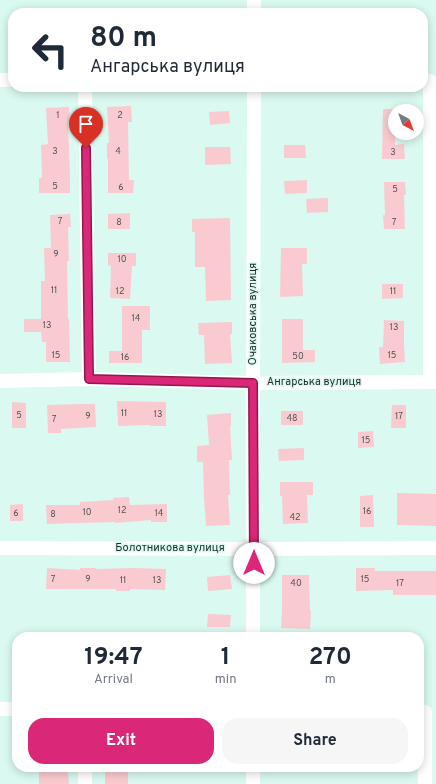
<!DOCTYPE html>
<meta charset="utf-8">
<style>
:root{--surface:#fff;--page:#f6f6f7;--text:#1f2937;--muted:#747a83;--accent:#db2777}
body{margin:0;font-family:Overpass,sans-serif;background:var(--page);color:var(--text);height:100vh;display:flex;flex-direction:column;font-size:15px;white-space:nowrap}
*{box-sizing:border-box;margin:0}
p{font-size:13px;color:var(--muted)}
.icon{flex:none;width:22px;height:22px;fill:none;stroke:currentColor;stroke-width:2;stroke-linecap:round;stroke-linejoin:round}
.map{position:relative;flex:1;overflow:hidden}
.drawer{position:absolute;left:12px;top:632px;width:412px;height:140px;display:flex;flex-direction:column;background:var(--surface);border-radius:16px;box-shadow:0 2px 10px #0003}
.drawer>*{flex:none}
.guide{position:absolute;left:8px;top:8px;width:420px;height:84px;border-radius:16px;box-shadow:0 2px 10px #0003;background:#fff;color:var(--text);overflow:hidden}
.needle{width:26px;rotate:139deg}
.tools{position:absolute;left:388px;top:104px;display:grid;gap:8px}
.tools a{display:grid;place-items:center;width:36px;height:36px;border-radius:50%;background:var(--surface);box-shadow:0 2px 10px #0003;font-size:20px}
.pin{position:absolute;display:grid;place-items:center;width:34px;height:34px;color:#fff;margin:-41px -17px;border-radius:50% 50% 50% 0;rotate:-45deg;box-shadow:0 0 4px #0007}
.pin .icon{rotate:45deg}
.me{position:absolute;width:44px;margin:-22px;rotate:0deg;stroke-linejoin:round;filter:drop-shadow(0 0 3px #0008)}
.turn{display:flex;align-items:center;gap:14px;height:84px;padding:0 16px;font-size:18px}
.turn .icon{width:52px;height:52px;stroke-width:2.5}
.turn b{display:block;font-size:28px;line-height:34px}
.eta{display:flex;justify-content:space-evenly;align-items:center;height:68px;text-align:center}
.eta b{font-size:24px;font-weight:700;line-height:28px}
.primary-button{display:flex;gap:8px;margin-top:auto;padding:8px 16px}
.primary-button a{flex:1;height:46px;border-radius:16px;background:var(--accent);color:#fff;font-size:16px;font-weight:700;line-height:46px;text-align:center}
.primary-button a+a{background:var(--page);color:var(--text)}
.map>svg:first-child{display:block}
.building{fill:#f9cbd1}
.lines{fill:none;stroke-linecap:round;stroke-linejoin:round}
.street{stroke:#fff;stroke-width:14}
.route-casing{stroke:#8e194d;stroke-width:10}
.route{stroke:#db2777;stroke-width:7}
.labels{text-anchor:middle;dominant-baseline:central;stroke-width:3;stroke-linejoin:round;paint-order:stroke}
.number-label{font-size:9px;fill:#555252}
.street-label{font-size:11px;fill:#1e2927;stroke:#daf9f1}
</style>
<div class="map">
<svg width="436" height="784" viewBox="0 0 436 784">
<rect width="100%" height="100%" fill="#daf9f1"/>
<g class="building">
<path d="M131 106 132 122H128L129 180H134L133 193H108V159H107V143H109L107 107Z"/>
<path d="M69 107 70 122H68L70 176V193H39V178H42L41 145 48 144 46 108Z"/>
<path d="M383 109H395V145L404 144 405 159H382Z"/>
<path d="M229 111 230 123 210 125 209 112Z"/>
<path d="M284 145H305L306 158H284Z"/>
<path d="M205 147H230L231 164 205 165Z"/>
<path d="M307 180V193L285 194 284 181Z"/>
<path d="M384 182H405L406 195H404L405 229H384L383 215H385Z"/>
<path d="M328 198V212L307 213 306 199Z"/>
<path d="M130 213V229H108V214Z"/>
<path d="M70 214 71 227H68L69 261H67L68 319H69L70 362H46V342H42L41 332H24V319H41V281H45L44 248H51L50 215Z"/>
<path d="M230 218 231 300 206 301 205 267H195V232H192V219Z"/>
<path d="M281 248H307V264H302L303 296 280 297Z"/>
<path d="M108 253H136V266H132L130 299 110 298 111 266 108 265Z"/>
<path d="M382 284H403V298L382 299Z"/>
<path d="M122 306H150V330H142V363H109V351H122Z"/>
<path d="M282 319H303V350H315V362L282 363Z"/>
<path d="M384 320 404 321V344L405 362 380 364 379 347H383Z"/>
<path d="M232 322V334H230L232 363 205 364 204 335H199L198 323Z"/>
<path d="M117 401 166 402V426H150V425L118 426Z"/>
<path d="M12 402 26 403V428H12Z"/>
<path d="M80 404H95L96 427 61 429V433H48L47 405Z"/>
<path d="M392 405H406V428H391Z"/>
<rect x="281" y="411" width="22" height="14"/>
<path d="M231 413V426H230L232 460H229L230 495H228L230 525 206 526 204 497 203 462H197V446L209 445 207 415Z"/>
<path d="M373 431 374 447 358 448V432Z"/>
<path d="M304 448V460L279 461 278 449Z"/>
<path d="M280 482H313V495H307L308 523 283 524 282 496H280Z"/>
<path d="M397 493 436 494V526L397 525Z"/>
<path d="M373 495 374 527H360V496Z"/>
<path d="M129 497 130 505 167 504V522H151V520L115 523V522L47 524 46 505H80V502L114 500 113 498Z"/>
<path d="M23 504V521H10V505Z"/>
<path d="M47 568 80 570V568H96V569L134 568 166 569 165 590 130 589V591H116V589H46Z"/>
<path d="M356 568H375V571H436V595H393V590L356 591Z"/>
<path d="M230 575 232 589 208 591 207 577Z"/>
<path d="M282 575H309L310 611H311L310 629 281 628 282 610Z"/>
<path d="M208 614 231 615 230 627H207Z"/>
<rect x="105" y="771" width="23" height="13"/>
<path d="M39 772H68L69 784H39Z"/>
</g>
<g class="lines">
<g class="street">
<path d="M254 13V0"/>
<path d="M0 80H13"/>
<path d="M430 81V382"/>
<path d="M85 87 89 379"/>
<path d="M0 381 89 379 253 383 436 382"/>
<path d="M0 548 254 549 436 548"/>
<path d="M253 637V383L254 87"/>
<path d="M0 709H17"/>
<path d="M85 767V784"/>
<path d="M253 784V767"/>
<path d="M425 784V712"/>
</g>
</g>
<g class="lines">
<g class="route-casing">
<path id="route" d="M86 148 89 379 253 383 254 563"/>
</g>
<use href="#route" class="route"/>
</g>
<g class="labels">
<g class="number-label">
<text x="58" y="115">1</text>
<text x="120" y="115">2</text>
<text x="55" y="151">3</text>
<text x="118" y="151">4</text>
<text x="393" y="152">3</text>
<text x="55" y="186">5</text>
<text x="121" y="187">6</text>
<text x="395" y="189">5</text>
<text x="60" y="221">7</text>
<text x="119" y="222">8</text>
<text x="394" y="222">7</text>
<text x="56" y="254">9</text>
<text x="122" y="259">10</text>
<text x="54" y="290">11</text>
<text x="120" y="291">12</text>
<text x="393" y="291">11</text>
<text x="136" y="318">14</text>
<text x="47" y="325">13</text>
<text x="394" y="327">13</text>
<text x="56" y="355">15</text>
<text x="392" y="355">15</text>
<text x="298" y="356">50</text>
<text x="125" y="357">16</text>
<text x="124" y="413">11</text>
<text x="158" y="414">13</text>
<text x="19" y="415">5</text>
<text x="88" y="416">9</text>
<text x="399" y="416">17</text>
<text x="292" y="418">48</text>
<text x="54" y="419">7</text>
<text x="366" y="440">15</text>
<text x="122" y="510">12</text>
<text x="367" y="511">16</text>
<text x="87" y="512">10</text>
<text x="16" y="513">6</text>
<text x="159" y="513">14</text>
<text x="53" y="514">8</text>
<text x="295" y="517">42</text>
<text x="53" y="579">7</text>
<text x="88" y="579">9</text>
<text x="365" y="579">15</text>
<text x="123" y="580">11</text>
<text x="157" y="580">13</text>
<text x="296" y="583">40</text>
<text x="400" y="583">17</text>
</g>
<g class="street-label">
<text transform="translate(253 314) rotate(-90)">Очаковська вулиця</text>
<text x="314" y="382">Ангарська вулиця</text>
<text x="170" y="548">Болотникова вулиця</text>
</g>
</g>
</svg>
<div class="tools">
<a><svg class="needle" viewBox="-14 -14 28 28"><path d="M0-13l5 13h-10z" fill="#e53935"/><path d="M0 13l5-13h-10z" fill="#747a83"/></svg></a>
</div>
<div class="pin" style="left:86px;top:148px;background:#d93025"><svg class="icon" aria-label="arrive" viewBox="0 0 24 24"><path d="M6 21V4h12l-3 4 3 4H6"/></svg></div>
<svg class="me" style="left:254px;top:563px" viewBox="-20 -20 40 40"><circle r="19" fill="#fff"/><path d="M0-13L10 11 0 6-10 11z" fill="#db2777"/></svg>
<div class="guide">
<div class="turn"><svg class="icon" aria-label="left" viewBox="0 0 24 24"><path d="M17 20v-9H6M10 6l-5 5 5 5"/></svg><div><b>80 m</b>Ангарська вулиця</div></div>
</div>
<section class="drawer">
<div class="eta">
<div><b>19:47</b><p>Arrival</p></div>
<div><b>1</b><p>min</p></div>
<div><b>270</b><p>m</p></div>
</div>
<div class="primary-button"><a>Exit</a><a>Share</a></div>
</section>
</div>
